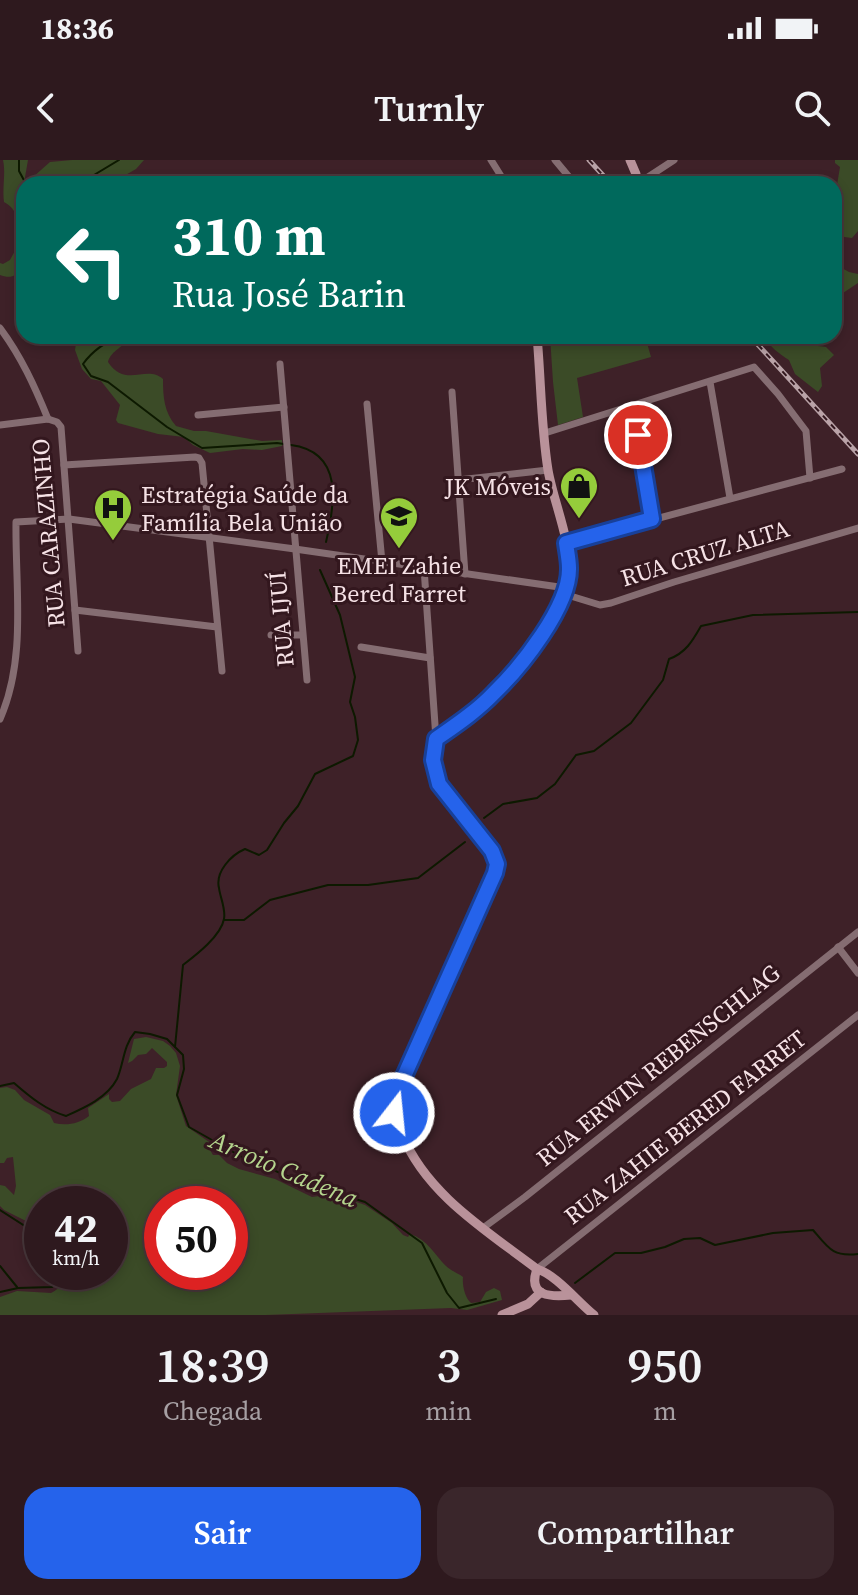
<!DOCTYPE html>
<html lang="pt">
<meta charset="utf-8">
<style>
:root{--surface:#2e191e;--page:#3a262b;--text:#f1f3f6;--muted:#a7a0a4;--line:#49383c;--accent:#2563eb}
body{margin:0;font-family:"Source Serif 4",serif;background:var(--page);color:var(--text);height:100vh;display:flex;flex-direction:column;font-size:30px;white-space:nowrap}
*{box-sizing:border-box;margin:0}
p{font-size:26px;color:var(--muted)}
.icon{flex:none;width:44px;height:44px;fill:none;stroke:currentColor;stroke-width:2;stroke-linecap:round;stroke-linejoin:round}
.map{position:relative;height:1155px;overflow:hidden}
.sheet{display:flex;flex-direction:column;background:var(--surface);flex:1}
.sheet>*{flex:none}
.guide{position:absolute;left:16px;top:16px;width:826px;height:168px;border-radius:24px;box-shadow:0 4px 12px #0003,0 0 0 2px var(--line);background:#00695c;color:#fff;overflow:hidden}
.speed{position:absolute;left:24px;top:1026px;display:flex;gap:16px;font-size:40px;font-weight:700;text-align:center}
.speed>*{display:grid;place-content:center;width:104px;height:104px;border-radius:50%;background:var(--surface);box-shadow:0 4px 12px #0003,0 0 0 2px var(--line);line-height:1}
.speed small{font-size:20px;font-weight:400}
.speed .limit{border:12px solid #d22;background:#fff;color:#111}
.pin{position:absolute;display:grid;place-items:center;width:68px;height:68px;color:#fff;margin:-34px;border:4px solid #fff;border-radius:50%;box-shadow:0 2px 8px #0007}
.me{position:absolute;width:88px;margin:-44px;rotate:16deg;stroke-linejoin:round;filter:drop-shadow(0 0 6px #0008)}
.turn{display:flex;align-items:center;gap:28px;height:168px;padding:0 24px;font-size:36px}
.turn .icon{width:104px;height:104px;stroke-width:2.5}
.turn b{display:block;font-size:56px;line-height:68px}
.eta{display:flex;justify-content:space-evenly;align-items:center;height:136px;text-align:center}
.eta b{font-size:48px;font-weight:600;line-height:56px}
.cta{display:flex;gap:16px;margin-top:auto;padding:16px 24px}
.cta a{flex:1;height:92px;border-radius:24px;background:var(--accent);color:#fff;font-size:32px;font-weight:600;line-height:92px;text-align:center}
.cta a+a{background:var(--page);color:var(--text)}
.status{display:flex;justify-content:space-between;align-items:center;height:56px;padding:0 40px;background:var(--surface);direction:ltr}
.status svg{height:22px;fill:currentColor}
header{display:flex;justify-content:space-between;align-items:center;height:104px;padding:0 24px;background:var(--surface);font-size:36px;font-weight:600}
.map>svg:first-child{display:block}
.green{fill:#3b4b27;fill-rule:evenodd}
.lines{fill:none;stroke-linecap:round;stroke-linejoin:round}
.stream{stroke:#0d1900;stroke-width:2}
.street{stroke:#856d72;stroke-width:7}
.secondary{stroke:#b9929a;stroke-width:9}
.rail-casing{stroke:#b9a2a7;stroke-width:5}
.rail{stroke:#33171e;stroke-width:2;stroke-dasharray:6;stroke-linecap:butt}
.route-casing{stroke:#184099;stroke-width:20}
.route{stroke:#2563eb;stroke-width:14}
.labels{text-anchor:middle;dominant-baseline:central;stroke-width:6;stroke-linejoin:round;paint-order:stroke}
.poi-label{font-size:24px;fill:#f6e2e6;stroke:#33171e;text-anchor:end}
.street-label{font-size:24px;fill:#f6e2e6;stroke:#33171e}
.water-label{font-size:26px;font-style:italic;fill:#b5d58e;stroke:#33171e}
</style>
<div class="status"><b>18:36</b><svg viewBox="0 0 49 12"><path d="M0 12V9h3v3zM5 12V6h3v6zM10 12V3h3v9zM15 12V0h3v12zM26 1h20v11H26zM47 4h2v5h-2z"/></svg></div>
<header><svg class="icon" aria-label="back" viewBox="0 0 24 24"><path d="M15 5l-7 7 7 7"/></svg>Turnly<svg class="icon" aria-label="search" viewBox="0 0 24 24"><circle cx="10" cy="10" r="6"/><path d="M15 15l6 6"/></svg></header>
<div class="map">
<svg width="858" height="1155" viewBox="0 0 858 1155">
<rect width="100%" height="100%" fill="#3e2128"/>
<g class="green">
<path d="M3 0H28L24 23 15 42 17 44 21 43 24 37V109C16 116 10 119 0 115V103L3 104 10 100 22 78C19 64 18 49 4 42 2 28 6 13 3 0Z"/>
<path d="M72 0H144L136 9 110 24H30L32 18 50 2Z"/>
<path d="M835 0H858V71L852 78 837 76 834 79V59H840L844 48 837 25 840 7 835 3Z"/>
<path d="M840 107 849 112 858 114V123L834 139V109Z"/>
<path d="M77 176H130C125 187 111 190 108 202 126 229 146 204 163 219 163 237 164 252 176 266L194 271H206L262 281 282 280V286L262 290 243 289 210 293 193 285 184 277 158 274 118 263 116 260 120 245 101 221 91 219 82 209 75 190Z"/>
<path d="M550 176H645L651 197 577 218 583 257 558 265 553 222Z"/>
<path d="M765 176H800L810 185 826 187 834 195 820 208 822 226 818 232 795 214 789 200C781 195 768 186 765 176Z"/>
<path d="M146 877 163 881 170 886 176 893 180 906 176 935 186 966 212 984 210 990 213 995H219L227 1003 239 1009 275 1019 312 1037 334 1034 365 1045 392 1063 403 1075 408 1077 410 1074C428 1080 434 1094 446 1106 451 1111 458 1113 463 1117 462 1125 465 1138 471 1143L480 1142 486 1132 494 1128 500 1131 502 1140 467 1150 451 1148 266 1155H0V1137L17 1131 51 1133C60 1129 65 1121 66 1112H110V1044H42V1069L4 1050 0 1046V1025L5 1026 14 1035 16 1026 13 997 7 998 4 1003H0V928L7 927 15 930 24 940 50 955 54 963C66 966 79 964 89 956L88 948 109 934V939L112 942 120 941 131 929 151 919 156 908H164L167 906V902L152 888 146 894 138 895 132 901 128 903 134 879ZM162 1044H230V1112H162Z"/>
</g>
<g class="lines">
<g class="stream">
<path d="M19 0V11L26 24"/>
<path d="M79 24 119 0"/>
<path d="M121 176C105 182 93 190 83 204L91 216 108 222 167 267 202 288 277 283 284 284"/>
<path d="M291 285C344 292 335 344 326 382"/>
<path d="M484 658 503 644 537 638 555 624 576 595 594 591 631 563 663 520 669 499C686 493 693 480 701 466L753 455 858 452"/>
<path d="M224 760H244L270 740 328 725H368L418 718 465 682"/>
<path d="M175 887 183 805C196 795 221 776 224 759 226 749 220 737 219 728 215 712 231 695 245 689L259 695 267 690 284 663 298 646 315 614 353 596 358 580 355 557 350 542 355 517 340 455 320 410"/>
<path d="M0 926 14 923C30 937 46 950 66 956 84 948 107 938 117 919 124 903 123 886 135 872L150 874 167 879 183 895 184 909 177 935 189 967 242 997 304 1023 365 1042 422 1083 447 1133 459 1148 496 1139"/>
<path d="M0 1050 42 1077"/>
<path d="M0 1106 17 1127"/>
<path d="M575 1123 615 1093H641L665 1087 684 1079 700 1078 715 1085 773 1073 813 1070C829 1089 833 1097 858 1094"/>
<path d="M0 1132 18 1128 52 1127 60 1119 59 1112"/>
</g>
<g class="street">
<path d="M491 0 506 24"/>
<path d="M555 0 575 24"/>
<path d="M636 23 642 21 674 0"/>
<path d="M0 168C21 196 35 227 48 259"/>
<path d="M280 204 307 520"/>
<path d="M710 222 730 338"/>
<path d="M452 232 465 414"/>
<path d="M367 244 382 402"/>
<path d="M633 247 652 359"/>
<path d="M198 255 284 247"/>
<path d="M0 265 48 259 57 262 61 267 78 491"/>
<path d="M545 273 754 207 778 234 806 271 810 318"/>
<path d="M64 305 195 297 199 298 202 303 222 511"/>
<path d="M458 320 548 310"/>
<path d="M566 383 842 309"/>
<path d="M424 408 436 579"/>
<path d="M564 434 600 445 611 443 674 422 858 368"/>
<path d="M75 450 217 467"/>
<path d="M271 475H302"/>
<path d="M361 487 430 498"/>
<path d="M0 559C27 498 15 426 16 362L69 359 295 389 566 428"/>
<path d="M838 787 858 813"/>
<path d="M483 1068 525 1037 858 772"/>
<path d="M537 1109 858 855"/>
</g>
<g class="secondary">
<path d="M630 0 636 14V24"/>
<path d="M537 176C541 220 541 266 548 310 553 340 571 381 569 411 566 450 521 507 494 534 476 551 456 565 436 579L433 600 439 624 492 691 497 704 495 713 397 932C396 938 394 944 394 950 394 958 400 967 402 974 426 1034 487 1071 537 1109 555 1114 578 1142 594 1155"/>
<path d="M537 1109C527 1137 551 1137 571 1135"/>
<path d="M502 1155 528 1144 541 1132"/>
</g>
<g class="rail-casing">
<g id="rail">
<path d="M589 0 611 24"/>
<path d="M750 176 858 294"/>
</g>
</g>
<use href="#rail" class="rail"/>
</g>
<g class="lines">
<g class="route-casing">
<path id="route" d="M394 953 397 932 495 713 497 704 492 691 439 624 433 600 436 579C456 565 477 551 494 533 521 507 570 446 569 408 569 400 567 391 566 383L652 359 638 275"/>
</g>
<use href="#route" class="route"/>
</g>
<defs>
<g id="shop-pin" transform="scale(2)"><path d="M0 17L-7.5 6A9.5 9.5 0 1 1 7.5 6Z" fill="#95cc3b" stroke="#33171e"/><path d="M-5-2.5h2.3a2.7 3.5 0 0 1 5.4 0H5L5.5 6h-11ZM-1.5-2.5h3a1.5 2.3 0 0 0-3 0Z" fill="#111"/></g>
<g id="hospital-pin" transform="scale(2)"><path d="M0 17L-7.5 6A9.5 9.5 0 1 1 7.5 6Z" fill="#95cc3b" stroke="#33171e"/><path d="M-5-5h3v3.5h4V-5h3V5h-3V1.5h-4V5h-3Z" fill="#111"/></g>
<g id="school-pin" transform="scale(2)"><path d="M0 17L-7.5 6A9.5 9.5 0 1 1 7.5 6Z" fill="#95cc3b" stroke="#33171e"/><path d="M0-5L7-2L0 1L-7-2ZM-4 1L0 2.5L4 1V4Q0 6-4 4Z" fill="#111"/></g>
</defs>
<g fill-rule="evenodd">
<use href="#shop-pin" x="579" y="326"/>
<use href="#hospital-pin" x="113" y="348"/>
<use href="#school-pin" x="399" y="356"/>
</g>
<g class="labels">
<g class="poi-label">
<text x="551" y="326">JK Móveis</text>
<text x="141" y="334" text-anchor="start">Estratégia Saúde da<tspan x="141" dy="28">Família Bela União</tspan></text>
<text x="399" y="405" text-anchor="middle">EMEI Zahie<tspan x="399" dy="28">Bered Farret</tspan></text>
</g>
<g class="street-label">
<text transform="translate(48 373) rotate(-95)">RUA CARAZINHO</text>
<text transform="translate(705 393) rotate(-17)">RUA CRUZ ALTA</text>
<text transform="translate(281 459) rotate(-95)">RUA IJUÍ</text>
<text transform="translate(658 905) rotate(-39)">RUA ERWIN REBENSCHLAG</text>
<text transform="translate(685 967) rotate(-38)">RUA ZAHIE BERED FARRET</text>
</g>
<g class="water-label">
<text transform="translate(284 1009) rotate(23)">Arroio Cadena</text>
</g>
</g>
</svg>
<div class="speed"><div>42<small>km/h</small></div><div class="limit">50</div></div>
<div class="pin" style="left:638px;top:275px;background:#d93025"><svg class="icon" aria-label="arrive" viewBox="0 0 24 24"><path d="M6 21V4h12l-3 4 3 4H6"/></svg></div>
<svg class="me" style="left:394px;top:953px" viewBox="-20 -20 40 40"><circle r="17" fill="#2563eb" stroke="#fff" stroke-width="3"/><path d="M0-11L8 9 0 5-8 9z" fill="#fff"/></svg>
<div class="guide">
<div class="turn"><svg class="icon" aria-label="left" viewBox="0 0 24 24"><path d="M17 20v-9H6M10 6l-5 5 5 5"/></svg><div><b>310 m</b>Rua José Barin</div></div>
</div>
</div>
<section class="sheet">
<div class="eta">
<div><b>18:39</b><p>Chegada</p></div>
<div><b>3</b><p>min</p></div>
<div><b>950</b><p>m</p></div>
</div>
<div class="cta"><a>Sair</a><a>Compartilhar</a></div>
</section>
